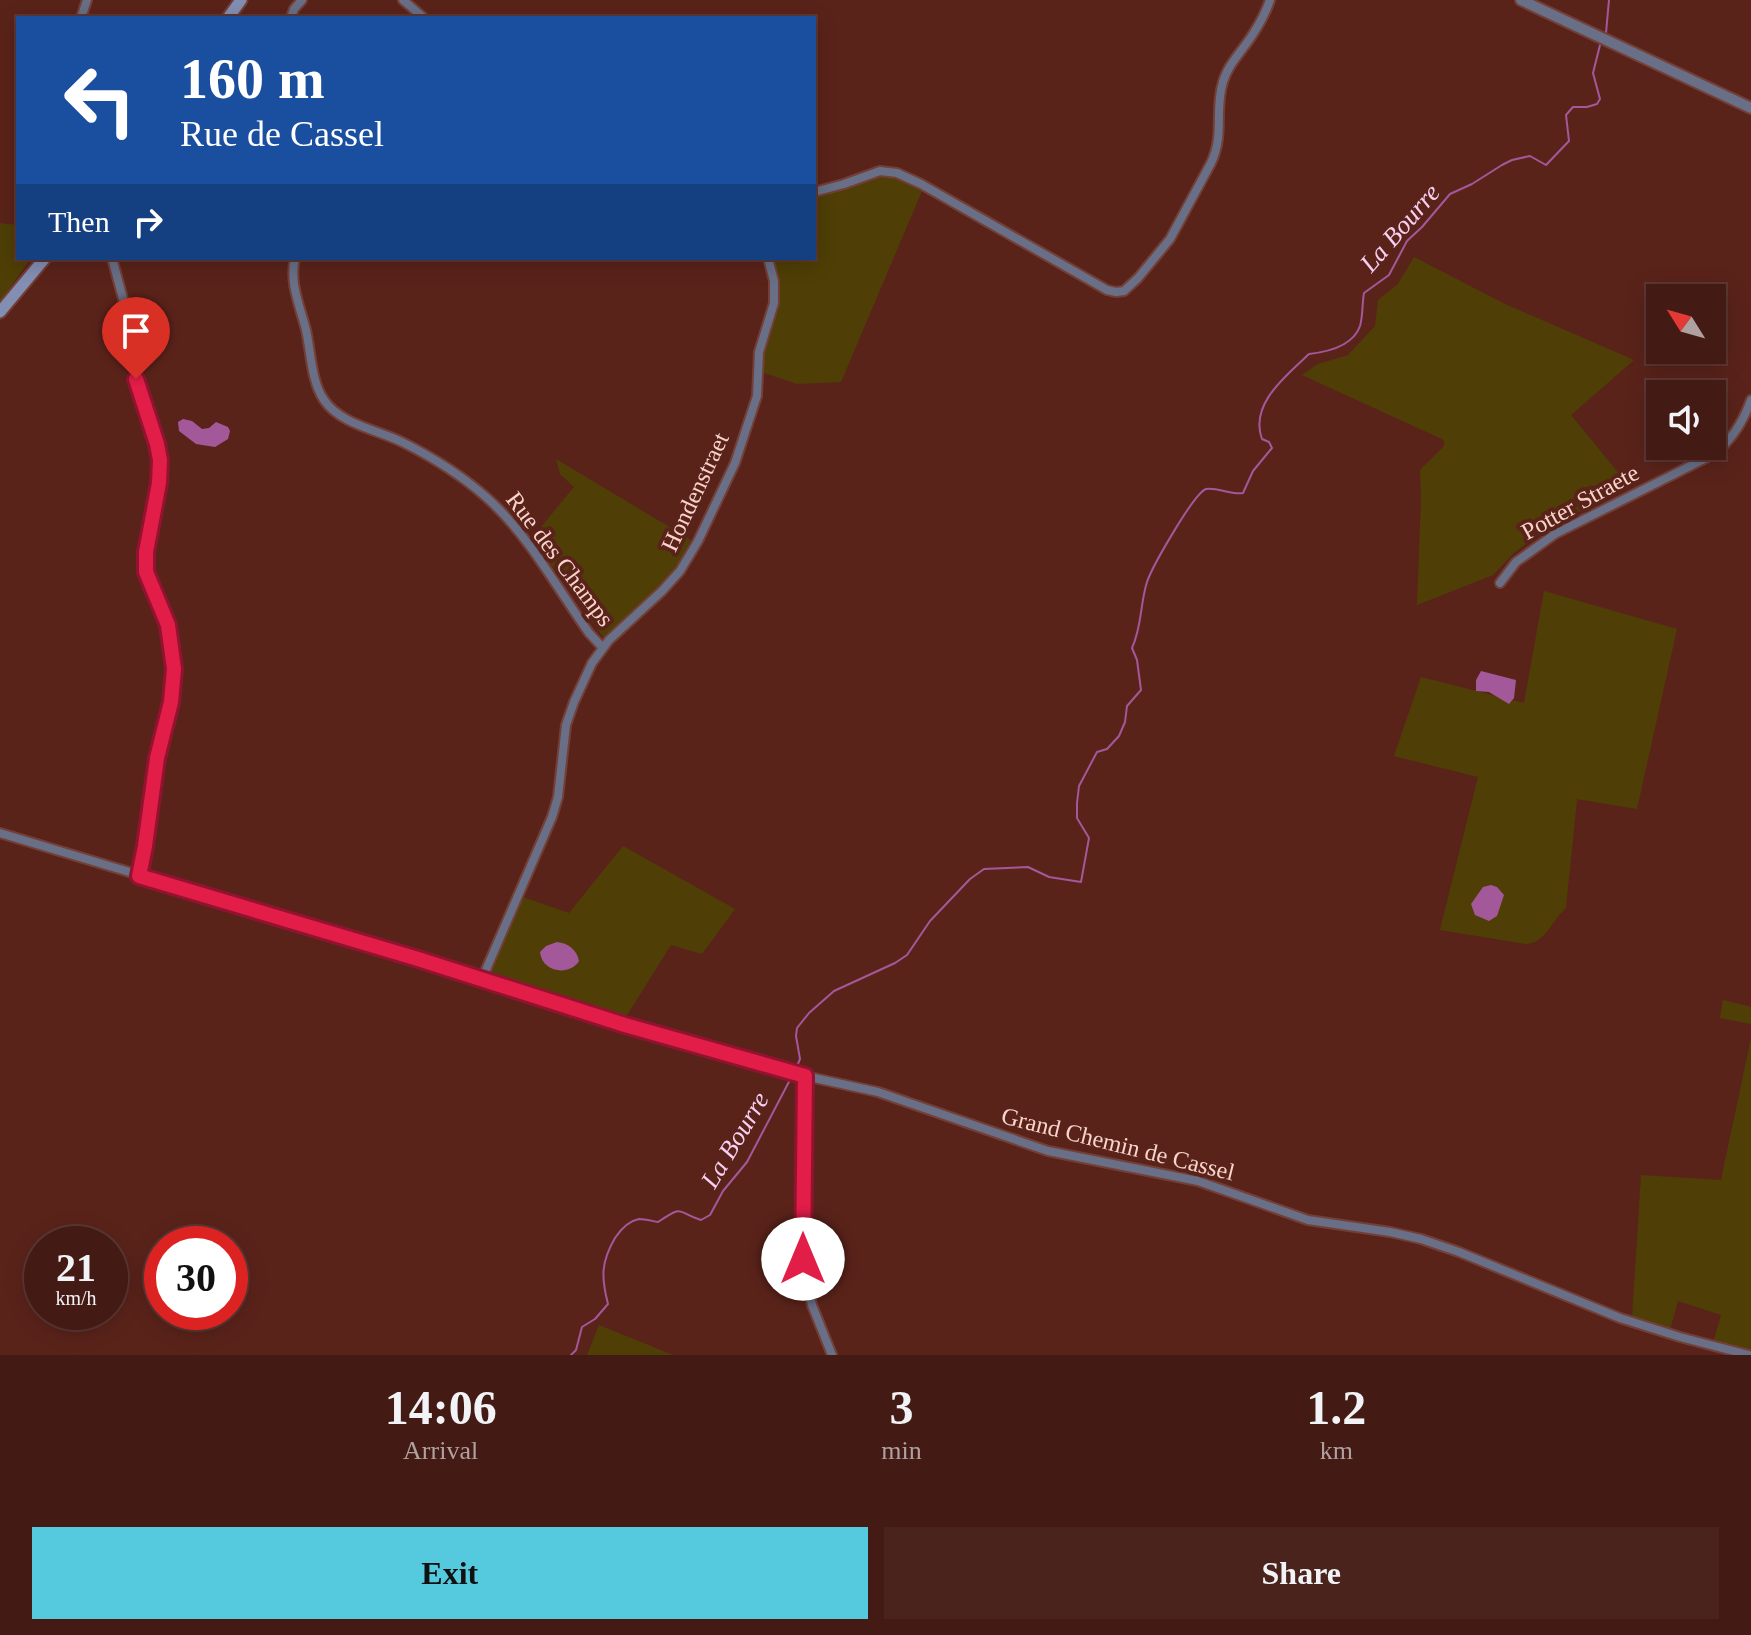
<!DOCTYPE html>
<style>
:root{--surface:#441a14;--page:#4b231d;--text:#f1f3f6;--muted:#afa1a0;--line:#5c3834;--accent:#55cadf}
body{margin:0;font-family:Georgia,serif;background:var(--page);color:var(--text);height:100vh;display:flex;flex-direction:column;font-size:30px;white-space:nowrap}
*{box-sizing:border-box;margin:0}
p{font-size:26px;color:var(--muted)}
.icon{flex:none;width:44px;height:44px;fill:none;stroke:currentColor;stroke-width:2;stroke-linecap:round;stroke-linejoin:round}
.map{position:relative;height:1355px;overflow:hidden}
.drawer{display:flex;flex-direction:column;background:var(--surface);flex:1}
.drawer>*{flex:none}
.top-card{position:absolute;left:16px;top:16px;width:800px;height:244px;border-radius:0px;box-shadow:0 4px 20px #0003,0 0 0 2px var(--line);background:#1a4fa0;color:#fff;overflow:hidden}
.needle{width:52px;rotate:307deg}
.tools{position:absolute;left:1646px;top:284px;display:grid;gap:16px}
.tools a{display:grid;place-items:center;width:80px;height:80px;border-radius:0px;background:var(--surface);box-shadow:0 4px 20px #0003,0 0 0 2px var(--line);font-size:40px}
.speed{position:absolute;left:24px;top:1226px;display:flex;gap:16px;font-size:40px;font-weight:700;text-align:center}
.speed>*{display:grid;place-content:center;width:104px;height:104px;border-radius:50%;background:var(--surface);box-shadow:0 4px 20px #0003,0 0 0 2px var(--line);line-height:1}
.speed small{font-size:20px;font-weight:400}
.speed .limit{border:12px solid #d22;background:#fff;color:#111}
.pin{position:absolute;display:grid;place-items:center;width:68px;height:68px;color:#fff;margin:-82px -34px;border-radius:50% 50% 50% 0;rotate:-45deg;box-shadow:0 0 8px #0007}
.pin .icon{rotate:45deg}
.me{position:absolute;width:88px;margin:-44px;rotate:0deg;stroke-linejoin:round;filter:drop-shadow(0 0 6px #0008)}
.turn{display:flex;align-items:center;gap:28px;height:168px;padding:0 32px;font-size:36px}
.turn .icon{width:104px;height:104px;stroke-width:2.5}
.turn b{display:block;font-size:56px;line-height:68px}
.then{display:flex;align-items:center;height:76px;padding:0 32px;background:#0003;gap:16px;font-size:30px}
.eta{display:flex;justify-content:space-evenly;align-items:center;height:136px;text-align:center}
.eta b{font-size:48px;font-weight:700;line-height:56px}
.cta{display:flex;gap:16px;margin-top:auto;padding:16px 32px}
.cta a{flex:1;height:92px;border-radius:0px;background:var(--accent);color:#111;font-size:32px;font-weight:700;line-height:92px;text-align:center}
.cta a+a{background:var(--page);color:var(--text)}
.map>svg:first-child{display:block}
.green{fill:#4f3f06}
.water{fill:#a3589a}
.lines{fill:none;stroke-linecap:round;stroke-linejoin:round}
.stream{stroke:#a3589a;stroke-width:2}
.minor-casing{stroke:#733f37;stroke-width:12}
.tertiary-casing{stroke:#733f37;stroke-width:14}
.secondary-casing{stroke:#733f37;stroke-width:15}
.minor{stroke:#686f86;stroke-width:8}
.tertiary{stroke:#686f86;stroke-width:10}
.secondary{stroke:#838eb3;stroke-width:11}
.route-casing{stroke:#92132f;stroke-width:20}
.route{stroke:#e11d48;stroke-width:14}
.labels{text-anchor:middle;dominant-baseline:central;stroke-width:8;stroke-linejoin:round;paint-order:stroke}
.street-label{font-size:24px;fill:#f8d4cd;stroke:#5a231a}
.water-label{font-size:26px;font-style:italic;fill:#f9d0f3;stroke:#5a231a}
</style>
<div class="map">
<svg width="1751" height="1355" viewBox="0 0 1751 1355">
<rect width="100%" height="100%" fill="#5a231a"/>
<g class="green">
<path d="M881 174 898 177 922 191 841 382 797 384 761 372 767 334 778 311 780 298 778 278 771 258H814V196Z"/>
<path d="M0 223 18 225V258H31L0 302Z"/>
<path d="M1414 257 1505 304 1634 360 1571 415 1630 487 1565 519 1532 539 1514 553 1493 575 1417 605 1421 500 1420 470 1444 446V440L1302 375 1318 364 1348 355 1375 326 1378 300 1398 284Z"/>
<path d="M556 459 691 540 678 564 662 584 603 637 532 538 574 487 560 474Z"/>
<path d="M1544 591 1677 629 1637 809 1577 799 1566 908C1551 921 1546 943 1526 944L1440 930 1478 777 1394 756 1421 677 1524 703Z"/>
<path d="M623 846 735 909 702 954 671 945 624 1020 488 977 520 896 569 913Z"/>
<path d="M1723 1000 1751 1007V1024L1720 1018Z"/>
<path d="M1751 1038V1351L1713 1343 1721 1315 1678 1301 1670 1330 1632 1318 1641 1175 1721 1180Z"/>
<path d="M599 1325 673 1355H587Z"/>
</g>
<g class="water">
<path d="M183 419 192 421 202 429 209 428 216 422 228 427 230 431 228 439 215 447 196 444 179 431 178 422Z"/>
<path d="M1481 671 1516 680 1514 698 1509 704 1489 692 1476 691V680Z"/>
<path d="M1491 885 1497 887 1504 895 1497 916 1489 921 1475 915 1471 904 1483 887Z"/>
<path d="M557 942C568 943 577 950 579 961 570 976 542 973 540 952L546 946Z"/>
</g>
<g class="lines">
<g class="stream">
<path d="M1606 33 1609 0"/>
<path d="M795 1071 800 1059 796 1036 797 1028 809 1013 834 991 895 963 907 955 930 921 970 879 984 869 1028 867 1049 877 1081 882 1089 838 1077 818V803L1079 786 1097 752 1107 749 1119 736 1125 722 1127 706 1141 690 1137 660 1132 648C1142 627 1140 604 1147 582 1152 567 1194 493 1206 489 1217 487 1231 495 1243 493L1253 471 1272 448 1269 442 1262 439C1249 404 1287 375 1309 354 1327 352 1353 346 1360 326 1363 316 1362 304 1364 293L1389 275 1407 241 1422 227 1450 194 1472 184 1502 165 1512 160 1530 156 1546 165 1569 141 1566 115 1573 107H1587L1597 104 1600 99 1593 73 1600 45"/>
<path d="M571 1355 576 1350 582 1327 595 1319 608 1304C601 1277 601 1262 615 1238 621 1229 628 1221 639 1219 645 1219 652 1221 658 1222 685 1204 676 1212 701 1220L710 1215 723 1191 747 1162 792 1076"/>
</g>
<g class="minor-casing">
<g id="minor">
<path d="M403 0 424 18"/>
<path d="M81 18 87 0"/>
<path d="M291 18 294 9 302 0"/>
<path d="M814 192 844 184 880 171 897 173 921 184 1107 290 1116 292 1124 291 1138 278 1170 239 1211 163C1225 134 1214 110 1223 82 1228 64 1243 50 1253 34 1260 23 1266 12 1270 0"/>
<path d="M112 258 125 306 136 379 160 455V477L146 552V568L150 583 168 625 173 655 172 696 157 758 145 846 139 876"/>
<path d="M295 258C289 283 300 306 306 330 311 352 311 381 324 400 341 425 379 430 404 443 434 458 461 475 486 497 528 534 557 588 589 633L602 647"/>
<path d="M1500 583 1516 562 1555 534 1714 454C1732 440 1743 422 1751 400"/>
<path d="M0 833 418 959 625 1025 796 1074 878 1092 1048 1151 1198 1181 1308 1220 1390 1232 1421 1239 1459 1252 1620 1318 1680 1337 1749 1355"/>
<path d="M482 979 552 817 558 797 566 725 574 702 592 663 609 640 662 591 680 571 698 541 735 463 757 396 759 352 774 303V281L768 258"/>
<path d="M805 1076 803 1259 812 1305 832 1355"/>
</g>
</g>
<g class="tertiary-casing">
<path id="tertiary" d="M1521 0 1751 108"/>
</g>
<g class="secondary-casing">
<g id="secondary">
<path d="M228 18 241 0"/>
<path d="M0 312 45 258"/>
</g>
</g>
<use href="#minor" class="minor"/>
<use href="#tertiary" class="tertiary"/>
<use href="#secondary" class="secondary"/>
</g>
<g class="lines">
<g class="route-casing">
<path id="route" d="M136 379 157 444 160 460 159 483 146 552V572L168 625 174 669 171 702 157 758 145 846 139 876 418 959 625 1025 805 1076 803 1259"/>
</g>
<use href="#route" class="route"/>
</g>
<g class="labels">
<g class="street-label">
<text transform="translate(695 492) rotate(-65)">Hondenstraet</text>
<text transform="translate(1580 502) rotate(-29)">Potter Straete</text>
<text transform="translate(560 559) rotate(53)">Rue des Champs</text>
<text transform="translate(1118 1144) rotate(14)">Grand Chemin de Cassel</text>
</g>
<g class="water-label">
<text transform="translate(1400 228) rotate(-49)">La Bourre</text>
<text transform="translate(735 1140) rotate(-59)">La Bourre</text>
</g>
</g>
</svg>
<div class="tools">
<a><svg class="needle" viewBox="-14 -14 28 28"><path d="M0-13l5 13h-10z" fill="#e53935"/><path d="M0 13l5-13h-10z" fill="#afa1a0"/></svg></a>
<a><svg class="icon" aria-label="sound" viewBox="0 0 24 24"><path d="M4 9h4l5-4v14l-5-4H4zM17 9q2 3 0 6"/></svg></a>
</div>
<div class="speed"><div>21<small>km/h</small></div><div class="limit">30</div></div>
<div class="pin" style="left:136px;top:379px;background:#d93025"><svg class="icon" aria-label="arrive" viewBox="0 0 24 24"><path d="M6 21V4h12l-3 4 3 4H6"/></svg></div>
<svg class="me" style="left:803px;top:1259px" viewBox="-20 -20 40 40"><circle r="19" fill="#fff"/><path d="M0-13L10 11 0 6-10 11z" fill="#e11d48"/></svg>
<div class="top-card">
<div class="turn"><svg class="icon" aria-label="left" viewBox="0 0 24 24"><path d="M17 20v-9H6M10 6l-5 5 5 5"/></svg><div><b>160 m</b>Rue de Cassel</div></div>
<div class="then">Then<svg class="icon" aria-label="right" viewBox="0 0 24 24"><path d="M7 20v-9h11M14 6l5 5-5 5"/></svg></div>
</div>
</div>
<section class="drawer">
<div class="eta">
<div><b>14:06</b><p>Arrival</p></div>
<div><b>3</b><p>min</p></div>
<div><b>1.2</b><p>km</p></div>
</div>
<div class="cta"><a>Exit</a><a>Share</a></div>
</section>
